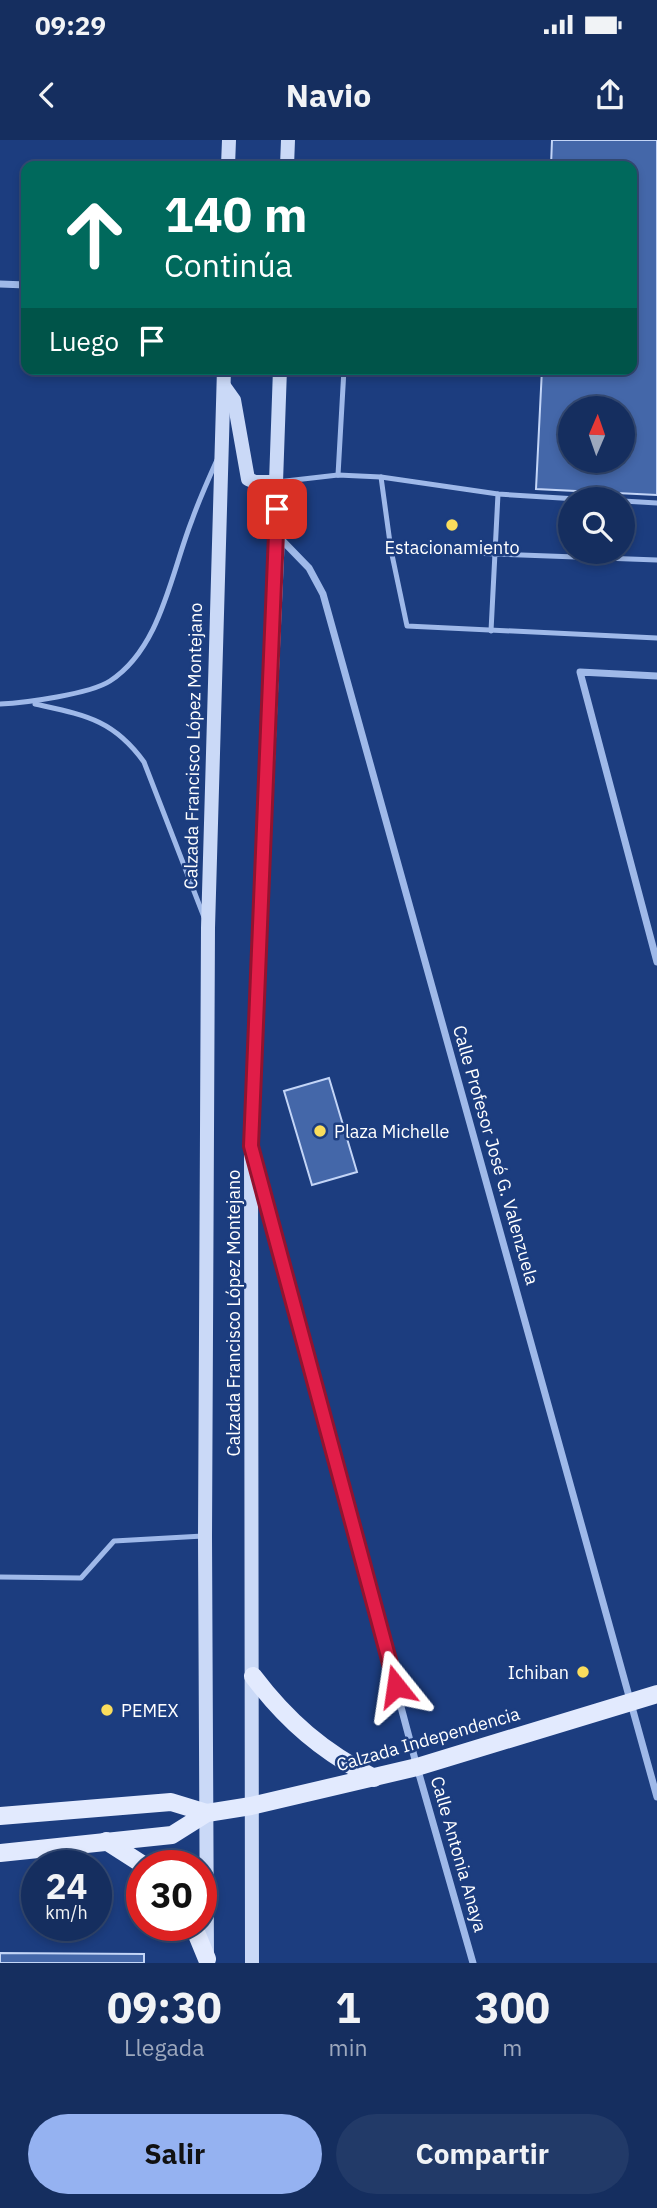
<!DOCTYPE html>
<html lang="es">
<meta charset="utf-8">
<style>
:root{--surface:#152e5f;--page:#223a68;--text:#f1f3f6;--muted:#9da8bd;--line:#344a74;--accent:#95b2f1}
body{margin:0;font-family:"IBM Plex Sans",sans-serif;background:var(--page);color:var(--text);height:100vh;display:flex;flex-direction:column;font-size:26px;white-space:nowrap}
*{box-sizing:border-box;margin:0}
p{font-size:23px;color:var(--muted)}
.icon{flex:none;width:38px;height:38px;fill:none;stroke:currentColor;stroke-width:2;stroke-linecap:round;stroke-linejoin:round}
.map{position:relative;height:1823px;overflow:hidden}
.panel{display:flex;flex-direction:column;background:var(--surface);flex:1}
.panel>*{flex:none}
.hud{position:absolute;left:21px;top:21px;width:616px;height:214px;border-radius:14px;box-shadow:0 4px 10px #0003,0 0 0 2px var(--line);background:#00695c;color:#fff;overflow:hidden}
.needle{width:46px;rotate:2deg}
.tools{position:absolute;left:558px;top:256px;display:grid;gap:14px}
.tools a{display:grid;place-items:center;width:77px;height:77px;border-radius:50%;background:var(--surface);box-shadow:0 4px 10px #0003,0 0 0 2px var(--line);font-size:35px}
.speed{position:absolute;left:21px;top:1710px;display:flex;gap:14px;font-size:35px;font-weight:700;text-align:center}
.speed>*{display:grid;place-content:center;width:91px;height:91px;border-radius:50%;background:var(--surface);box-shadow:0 4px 10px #0003,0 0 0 2px var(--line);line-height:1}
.speed small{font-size:18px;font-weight:400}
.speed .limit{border:10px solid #d22;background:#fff;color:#111}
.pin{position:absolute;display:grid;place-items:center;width:60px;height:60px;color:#fff;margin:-30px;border-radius:14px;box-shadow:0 4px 10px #0006}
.me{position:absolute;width:77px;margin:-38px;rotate:345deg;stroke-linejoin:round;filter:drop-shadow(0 0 5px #0008)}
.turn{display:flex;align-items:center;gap:24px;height:147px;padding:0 28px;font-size:32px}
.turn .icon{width:91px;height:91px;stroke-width:2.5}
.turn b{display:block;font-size:49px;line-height:60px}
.then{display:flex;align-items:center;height:66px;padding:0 28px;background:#0003;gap:14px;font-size:26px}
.eta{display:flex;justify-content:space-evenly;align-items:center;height:119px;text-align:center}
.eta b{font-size:42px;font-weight:700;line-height:49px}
.primary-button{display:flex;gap:14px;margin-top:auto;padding:14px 28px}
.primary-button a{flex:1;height:80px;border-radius:42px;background:var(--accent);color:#111;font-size:28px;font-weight:700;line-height:80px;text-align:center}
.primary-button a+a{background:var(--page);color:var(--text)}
.status{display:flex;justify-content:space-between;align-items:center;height:49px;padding:0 35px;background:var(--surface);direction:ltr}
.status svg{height:19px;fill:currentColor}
header{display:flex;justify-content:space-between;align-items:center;height:91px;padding:0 28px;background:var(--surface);font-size:32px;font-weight:700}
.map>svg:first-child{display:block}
.building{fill:#4467a9;stroke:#c3d5f7;stroke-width:2;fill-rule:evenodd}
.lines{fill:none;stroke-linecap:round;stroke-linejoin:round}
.service{stroke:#9fb9e9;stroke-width:5}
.minor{stroke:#9fb9e9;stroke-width:7}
.secondary{stroke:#cad9f7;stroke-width:14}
.primary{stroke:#e2eafe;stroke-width:18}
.route-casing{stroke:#92132f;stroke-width:18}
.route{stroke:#e11d48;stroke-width:12}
.poi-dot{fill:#fadd5c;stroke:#1c3d7f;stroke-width:2.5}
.labels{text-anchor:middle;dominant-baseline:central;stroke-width:5;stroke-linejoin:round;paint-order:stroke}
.poi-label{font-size:18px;fill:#fff;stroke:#1c3d7f;text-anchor:start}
.street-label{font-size:18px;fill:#fff;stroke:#1c3d7f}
</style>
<div class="status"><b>09:29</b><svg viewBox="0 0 49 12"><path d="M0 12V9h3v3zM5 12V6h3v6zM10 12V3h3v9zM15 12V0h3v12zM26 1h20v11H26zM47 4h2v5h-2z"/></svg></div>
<header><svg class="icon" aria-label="back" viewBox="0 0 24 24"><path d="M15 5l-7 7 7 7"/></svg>Navio<svg class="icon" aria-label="share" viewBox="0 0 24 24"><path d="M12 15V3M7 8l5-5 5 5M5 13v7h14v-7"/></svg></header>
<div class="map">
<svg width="657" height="1823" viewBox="0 0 657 1823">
<rect width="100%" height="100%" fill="#1c3d7f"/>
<g class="building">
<path d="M552 0H657V355L536 349 542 229H632V26H551ZM570 268H623V320H570Z"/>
<path d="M329 938 357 1032 312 1045 284 951Z"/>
<path d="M0 1813 144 1814V1823H0Z"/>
</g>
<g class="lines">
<g class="service">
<path d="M338 335 344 229"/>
<path d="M381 337 391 410 407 486 657 498"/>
<path d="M277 342 338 335 381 337 498 354 577 359"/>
<path d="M623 361 657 363"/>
<path d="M391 410 657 420"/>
<path d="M491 491 498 354"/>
<path d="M0 564C25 563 90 554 110 541 161 508 171 433 192 380 199 360 208 340 217 320"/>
<path d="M35 564C84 575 113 579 144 622L204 777"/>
<path d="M0 1437 81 1438 114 1401 203 1396"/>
</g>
<g class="minor">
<path d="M0 144 26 145"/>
<path d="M278 396 309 428 323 454 657 1657"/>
<path d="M657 536 580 532 657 822"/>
<path d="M256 1023 417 1627 473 1823"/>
</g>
<g class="secondary">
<path d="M228 26 229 0"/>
<path d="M287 26 288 0"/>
<path d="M224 246 234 260 248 339 255 342H276"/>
<path d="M207 1817 205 1396 208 788 224 229"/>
<path d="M252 1823 251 1006 278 395 276 342 280 229"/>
</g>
<g class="primary">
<path d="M253 1536C287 1581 323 1612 374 1638"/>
<path d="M0 1676 171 1662 207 1673"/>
<path d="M106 1701 145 1726"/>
<path d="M0 1713 172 1695 207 1673 251 1666 417 1627 657 1554"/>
<path d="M193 1785 207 1819"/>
</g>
</g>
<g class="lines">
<g class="route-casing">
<path id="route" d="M277 369 251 1006 396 1546"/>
</g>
<use href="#route" class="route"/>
</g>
<g class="poi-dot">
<circle cx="452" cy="385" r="7"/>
<circle cx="320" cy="991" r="7"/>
<circle cx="583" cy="1532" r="7"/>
<circle cx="107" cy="1570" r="7"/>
</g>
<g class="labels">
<g class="poi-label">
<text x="452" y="407" text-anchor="middle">Estacionamiento</text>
<text x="334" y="991">Plaza Michelle</text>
<text x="569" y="1532" text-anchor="end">Ichiban</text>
<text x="121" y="1570">PEMEX</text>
</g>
<g class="street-label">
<text transform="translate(193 606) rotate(-89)">Calzada Francisco López Montejano</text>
<text transform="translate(496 1015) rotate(74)">Calle Profesor José G. Valenzuela</text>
<text transform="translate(233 1173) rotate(-90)">Calzada Francisco López Montejano</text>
<text transform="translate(428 1599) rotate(-16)">Calzada Independencia</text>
<text transform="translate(459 1714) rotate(74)">Calle Antonia Anaya</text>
</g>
</g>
</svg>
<div class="tools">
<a><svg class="needle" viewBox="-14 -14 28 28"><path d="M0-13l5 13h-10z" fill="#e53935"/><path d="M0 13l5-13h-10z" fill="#9da8bd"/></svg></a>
<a><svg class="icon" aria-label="search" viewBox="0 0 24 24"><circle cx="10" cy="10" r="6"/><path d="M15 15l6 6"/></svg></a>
</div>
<div class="speed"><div>24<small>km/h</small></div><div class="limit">30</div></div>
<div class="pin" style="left:277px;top:369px;background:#d93025"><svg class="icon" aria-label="arrive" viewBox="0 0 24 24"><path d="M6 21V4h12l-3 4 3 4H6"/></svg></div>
<svg class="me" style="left:396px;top:1546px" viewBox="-20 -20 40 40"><path d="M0-17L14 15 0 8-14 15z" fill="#e11d48" stroke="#fff" stroke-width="4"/></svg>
<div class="hud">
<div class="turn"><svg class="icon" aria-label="ahead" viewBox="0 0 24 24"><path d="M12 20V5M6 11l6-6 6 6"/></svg><div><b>140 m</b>Continúa</div></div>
<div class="then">Luego<svg class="icon" aria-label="arrive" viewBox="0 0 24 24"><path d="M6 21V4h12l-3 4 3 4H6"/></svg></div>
</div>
</div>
<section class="panel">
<div class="eta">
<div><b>09:30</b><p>Llegada</p></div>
<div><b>1</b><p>min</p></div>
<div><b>300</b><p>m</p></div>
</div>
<div class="primary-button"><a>Salir</a><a>Compartir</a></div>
</section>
